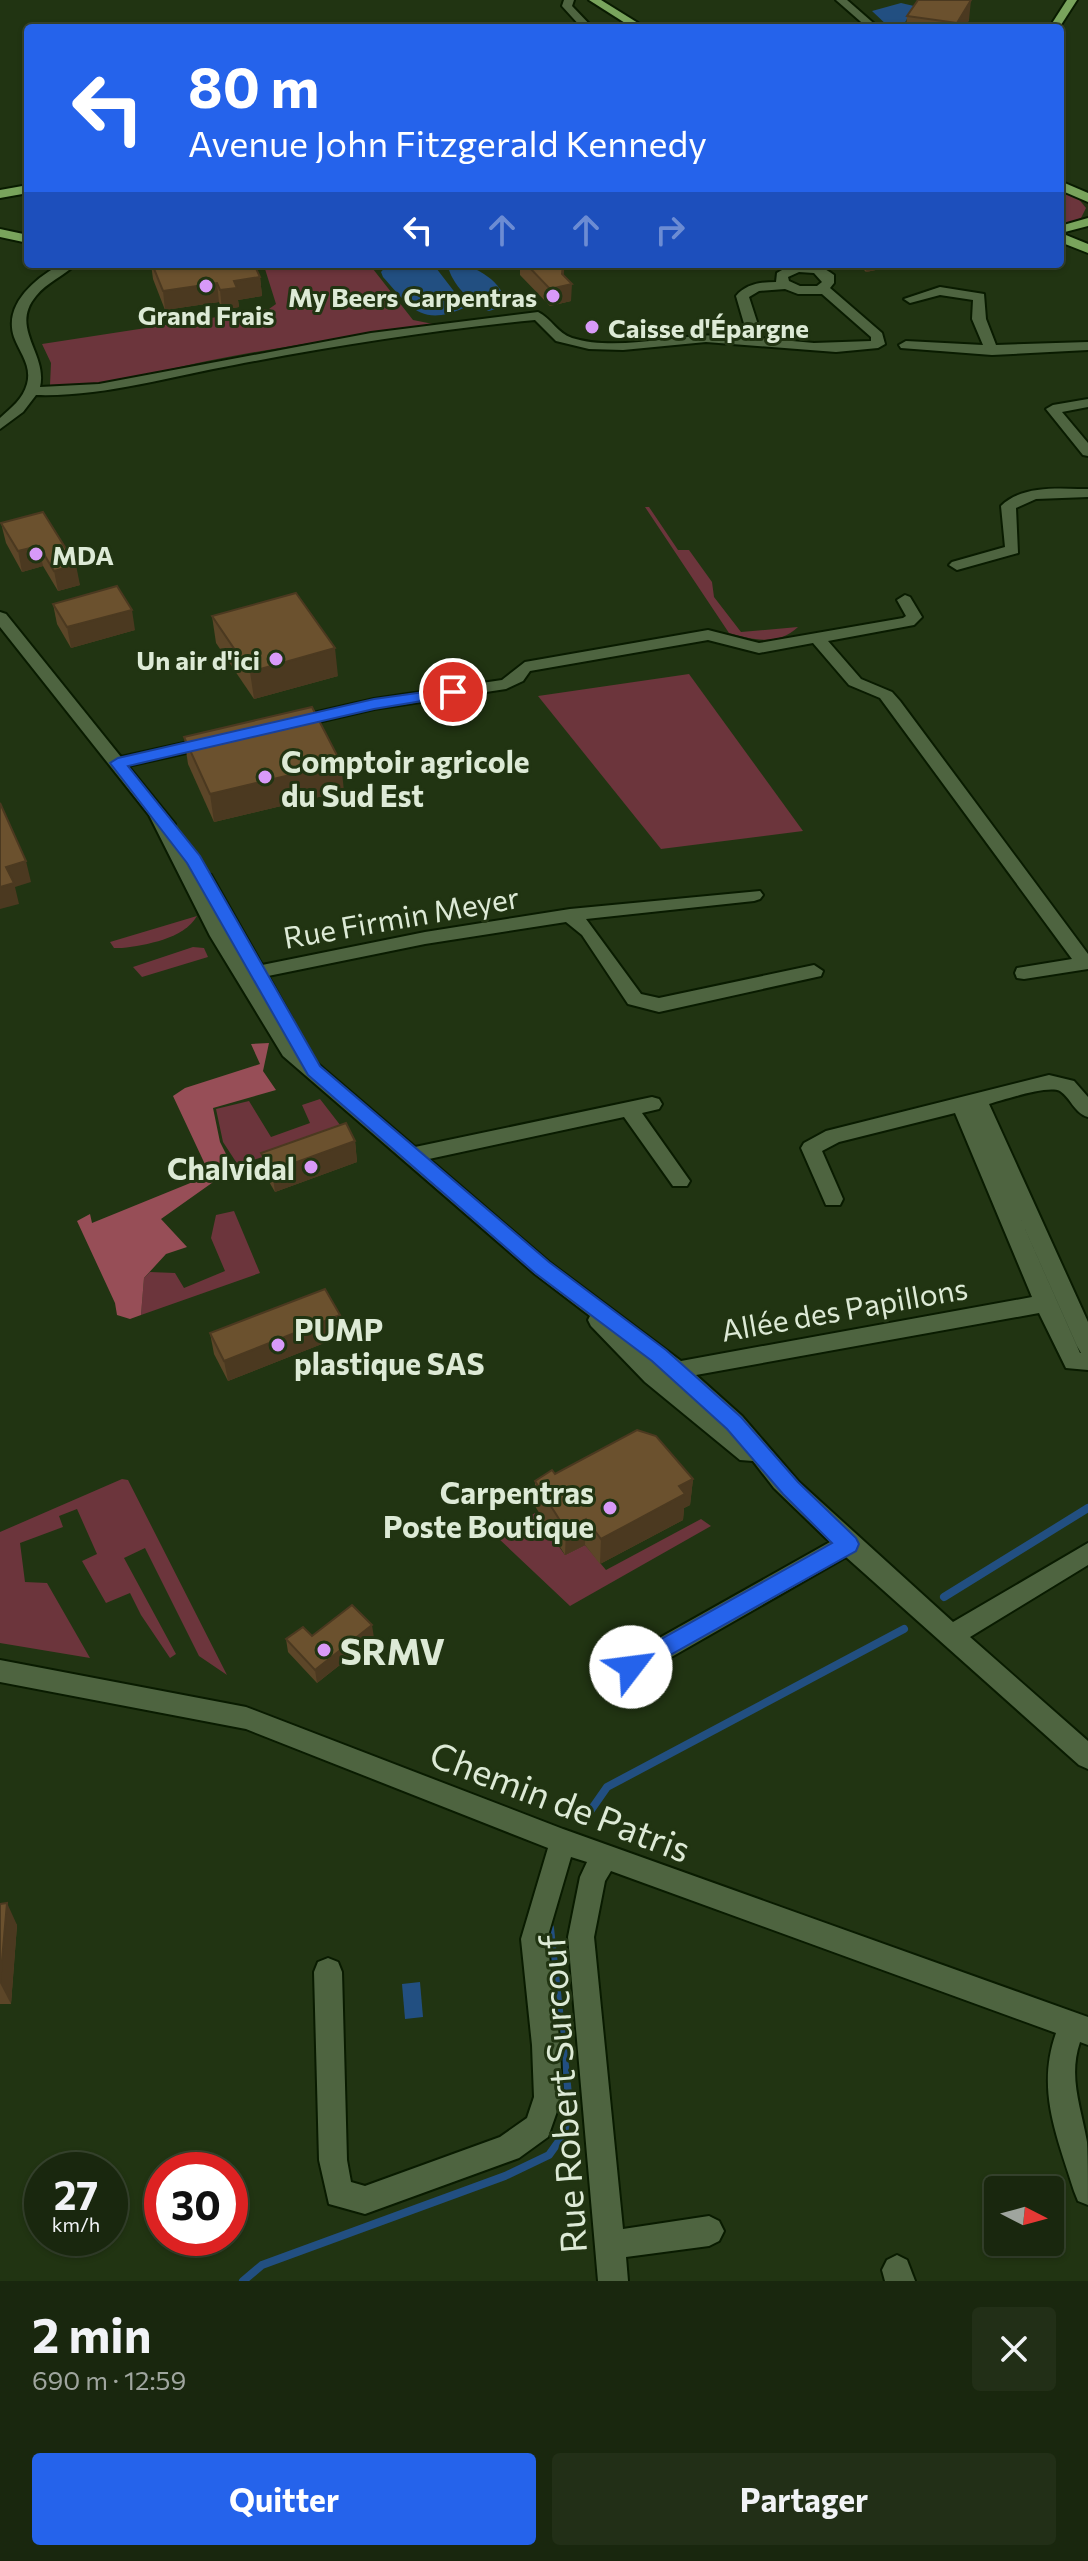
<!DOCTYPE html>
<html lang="fr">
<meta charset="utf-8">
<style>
:root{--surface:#19270e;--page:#222f17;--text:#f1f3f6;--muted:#9fa59e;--line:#37442e;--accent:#2563eb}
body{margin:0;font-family:Commissioner,sans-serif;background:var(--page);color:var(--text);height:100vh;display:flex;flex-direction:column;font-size:30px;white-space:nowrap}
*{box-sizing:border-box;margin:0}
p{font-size:26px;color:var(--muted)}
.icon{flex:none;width:44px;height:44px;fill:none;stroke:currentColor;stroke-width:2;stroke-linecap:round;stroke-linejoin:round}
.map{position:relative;height:2281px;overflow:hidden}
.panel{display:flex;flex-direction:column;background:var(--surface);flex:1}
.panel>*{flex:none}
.top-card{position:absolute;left:24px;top:24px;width:1040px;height:244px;border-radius:8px;box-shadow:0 2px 6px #0004,0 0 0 2px var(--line);background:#2563eb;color:#fff;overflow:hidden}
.needle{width:52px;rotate:96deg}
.fabs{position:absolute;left:984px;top:2176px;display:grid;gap:16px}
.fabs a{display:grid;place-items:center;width:80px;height:80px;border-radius:8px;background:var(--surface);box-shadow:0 2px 6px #0004,0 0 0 2px var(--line);font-size:40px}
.speed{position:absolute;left:24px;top:2152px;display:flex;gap:16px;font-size:40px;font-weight:700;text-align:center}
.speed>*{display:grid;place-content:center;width:104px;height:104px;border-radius:50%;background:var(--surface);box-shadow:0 2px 6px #0004,0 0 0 2px var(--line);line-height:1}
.speed small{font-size:20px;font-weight:400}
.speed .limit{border:12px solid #d22;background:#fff;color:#111}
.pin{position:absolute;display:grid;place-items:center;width:68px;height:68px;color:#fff;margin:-34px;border:4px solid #fff;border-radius:50%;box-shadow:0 2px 8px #0007}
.me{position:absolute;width:88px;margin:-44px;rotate:60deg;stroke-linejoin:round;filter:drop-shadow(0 0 6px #0008)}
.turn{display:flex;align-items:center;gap:28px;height:168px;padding:0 32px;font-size:36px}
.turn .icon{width:104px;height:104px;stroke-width:2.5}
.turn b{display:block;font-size:56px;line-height:68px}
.lanes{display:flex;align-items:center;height:76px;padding:0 32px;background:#0003;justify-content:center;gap:40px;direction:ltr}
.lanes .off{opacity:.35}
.round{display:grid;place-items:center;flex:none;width:84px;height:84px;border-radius:8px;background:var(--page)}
.overview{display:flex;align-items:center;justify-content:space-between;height:136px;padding:0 32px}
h1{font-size:48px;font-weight:700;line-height:60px}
.cta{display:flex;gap:16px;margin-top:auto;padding:16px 32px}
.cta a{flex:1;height:92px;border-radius:8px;background:var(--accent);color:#fff;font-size:32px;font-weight:700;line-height:92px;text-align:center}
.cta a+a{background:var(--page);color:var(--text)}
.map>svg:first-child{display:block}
.green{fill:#6c353c}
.forest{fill:#974e57}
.water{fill:#224f81}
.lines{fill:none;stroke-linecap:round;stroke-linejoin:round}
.stream{stroke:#224f81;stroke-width:8}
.minor-casing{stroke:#091b00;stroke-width:4}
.major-casing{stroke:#091b00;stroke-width:4}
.minor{fill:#4e6440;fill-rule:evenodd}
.major{fill:#79a45c;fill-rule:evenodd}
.wall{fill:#5c4628}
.shaded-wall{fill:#4b3920}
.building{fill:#6b512e;stroke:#4b3920;stroke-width:2}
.route{fill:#2563eb;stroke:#184099;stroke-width:2}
.poi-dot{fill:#d89af8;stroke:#213412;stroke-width:3}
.labels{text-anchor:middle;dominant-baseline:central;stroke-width:6;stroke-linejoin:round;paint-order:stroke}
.far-poi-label{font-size:26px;font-weight:bold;fill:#ddead6;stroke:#213412;text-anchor:end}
.poi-label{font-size:30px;font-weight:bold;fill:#ddead6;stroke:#213412;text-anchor:start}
.street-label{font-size:30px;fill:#ddead6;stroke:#213412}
.near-poi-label{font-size:36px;font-weight:bold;fill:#ddead6;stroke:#213412;text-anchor:start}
.near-street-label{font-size:36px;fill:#ddead6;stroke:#213412}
</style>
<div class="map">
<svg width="1088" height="2281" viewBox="0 0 1088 2281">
<rect width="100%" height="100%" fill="#213412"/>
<g class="green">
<path d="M1060 190 1077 197 1086 208 1081 218 1060 226Z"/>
<path d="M325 264H379L373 269 413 320 433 324C358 336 282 346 207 361 151 372 109 389 50 385L51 363 42 344 269 309 276 304 265 269Z"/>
<path d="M645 507H649L678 550H689L712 582 714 597 741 632 798 627C778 646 753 640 729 633Z"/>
<path d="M689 674 803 831 661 849 538 696Z"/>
<path d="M197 916C184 939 146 945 122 948H114L110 942Z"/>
<path d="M193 947 204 948 208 957 142 977 133 967Z"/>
<path d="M320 1099 344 1130 238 1165 223 1142 216 1109 249 1101 271 1137 310 1123 302 1105Z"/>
<path d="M234 1211 260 1273 141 1315 144 1278 150 1272 175 1273 184 1288 225 1271 211 1238 216 1215Z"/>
<path d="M122 1479 128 1480 227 1675 199 1656 145 1548 124 1558 176 1654 170 1658 141 1615 130 1593 106 1603 82 1561 97 1554 77 1509 59 1516 63 1527 20 1543 25 1582 47 1583 90 1658 0 1643V1532Z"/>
<path d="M535 1513 565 1555 585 1545 606 1570 701 1519 711 1526 570 1606 497 1537Z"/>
</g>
<path class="forest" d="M269 1043 263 1071 276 1090 213 1108 220 1142 233 1168 161 1219 187 1247 166 1254 144 1278 141 1315 130 1319 117 1315 115 1303 77 1221 90 1214 92 1223 210 1175 173 1096 185 1088 260 1064 251 1044Z"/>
<g class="water">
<path d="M901 3 914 6 902 28H890L872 11Z"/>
<path d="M388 264H433L463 303 464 308C421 327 410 307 383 277L381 272Z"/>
<path d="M454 264C475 264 505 283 506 306L489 311C472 305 451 283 448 266Z"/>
<path d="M420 1982 423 2017 405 2019 402 1984Z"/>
</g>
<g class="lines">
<g class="stream">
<path d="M944 1597 1088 1508"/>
<path d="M584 1820 607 1787 904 1629"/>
<path d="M243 2281 262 2265 505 2176 549 2155 564 2134 569 2103 550 1928"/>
</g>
<g class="minor-casing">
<g id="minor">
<path d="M564 0H574L572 6 593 28H582L562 6Z"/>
<path d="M836 0H847L879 28H868Z"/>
<path d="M61 264H76C64 276 47 282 36 296 9 328 48 354 40 387L99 384 371 333 538 312C551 318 557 333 572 338 621 353 683 331 735 336L745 327 736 296C746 284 761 282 776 282L777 273C795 261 816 261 834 275V283L830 288 882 333 885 344 878 348 836 352 706 342 623 350 589 349 556 341 535 320C433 330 333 346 234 365 168 377 103 397 36 395L23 412 0 429V418C11 408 23 399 27 384 32 366 20 353 14 337 3 304 36 278 61 264ZM799 272 814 273 822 282 817 286H800L789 281 788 277ZM785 289 798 294H822L871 337V341L814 343 749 337 759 328 749 297 759 291Z"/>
<path d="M940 287 984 294 986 319 996 345 1088 342V350L992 355 901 348 899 345 906 341 983 345 972 319 973 300 940 295 910 303 904 299Z"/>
<path d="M1088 399V407L1062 412 1088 443V456L1083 455 1046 409 1053 405Z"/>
<path d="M1078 489H1088V497L1036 499 1016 508 1018 553 957 570 949 565 952 562 1005 547 1001 506C1020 487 1053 488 1078 489Z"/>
<path d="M905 595 910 597 922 617 914 625 828 641 861 679 892 692 900 701 1088 954V969L1024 979 1017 978 1015 973 1017 968 1072 959 880 698 849 685 813 643 759 653 708 640 530 671 523 681 506 689 374 709 293 728 285 723 287 719 374 699 502 680 525 662 708 630 759 643 903 618 906 616 897 600Z"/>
<path d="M0 612 6 614 121 757 211 737 217 738 219 742 217 746 128 766 175 824 173 827 197 877 205 873 211 875 262 965 425 932 570 909 760 891 763 895 760 899 754 901 586 919 641 994 659 998 814 965 823 971 821 976 659 1012 628 1004 582 935 566 922 425 944 268 976 292 1019 283 1026 297 1046 415 1147 652 1097 659 1099 662 1104 659 1109 642 1113 690 1181 687 1186H673L624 1117 429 1159 549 1262 681 1361 1032 1297 955 1113 839 1142 822 1151 843 1199 840 1205H826L801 1148 804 1143 826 1131 1049 1075 1074 1081 1088 1097V1117C1074 1113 1071 1098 1060 1091 1047 1085 1004 1100 989 1104L1088 1322V1370L1066 1368 1039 1313 696 1375 742 1416 799 1482 953 1622 1088 1543V1565L970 1637 1088 1741V1769L1079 1765 846 1557 640 1675 631 1678 622 1675 619 1667 622 1659 830 1542 774 1488 753 1461 740 1460 645 1382 591 1326 588 1320 590 1316 535 1274 283 1056 210 936 149 815 0 627ZM1009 1193 1077 1346 1081 1353H1080Z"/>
<path d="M0 1660 246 1707 563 1829 1088 2017V2045L1080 2042C1068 2077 1081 2107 1087 2142 1088 2161 1088 2185 1088 2205L1078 2201 1074 2191C1057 2136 1036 2090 1056 2033L611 1871 605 1881 594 1937 623 2229 709 2216 719 2221 724 2231 719 2241 709 2246 626 2257 628 2281H598L568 1937 580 1877 587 1862 571 1857 547 1939 560 2045 562 2097 548 2137 519 2158 365 2214 329 2204 319 2160 314 1972 318 1962 328 1958 338 1962 342 1972 347 2160 351 2182 365 2186 500 2137 527 2118 534 2097 532 2045 521 1939 548 1848 246 1729 0 1682Z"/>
<path d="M897 2255 907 2260 915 2281H885L882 2270 887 2260Z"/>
</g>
</g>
<g class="major-casing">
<g id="major">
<path d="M589 0H601L646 28H633Z"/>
<path d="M1067 0H1077L1059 28H1049Z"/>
<path d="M1060 181 1088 193V202L1060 190Z"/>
<path d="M28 185V193L0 198V190Z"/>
<path d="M1088 218V226L1061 233 1088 244V253L1060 242V226Z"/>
<path d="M0 229 28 235V243L0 237Z"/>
</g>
</g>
<use href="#minor" class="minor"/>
<use href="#major" class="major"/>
</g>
<g class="wall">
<path d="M907 16 969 20 965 28H906Z"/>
<path d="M151 264H254L260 277 262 296 238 300 239 307 222 310 219 302 165 310 153 279Z"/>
<path d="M520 264H565L563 276 571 301 550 306 520 275Z"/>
<path d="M858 264H900V265L866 272Z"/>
<path d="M43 512 80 585 58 591 43 566 22 572 6 543 1 523Z"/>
<path d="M53 604 135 630 71 648 57 624Z"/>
<path d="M212 616 338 676 254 699 216 643Z"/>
<path d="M184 737 344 791 214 822 188 764Z"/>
<path d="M355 1141 357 1162 275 1192 264 1173 261 1153Z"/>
<path d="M340 1315 342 1336 228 1381 214 1354 210 1333Z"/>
<path d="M555 1474 693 1479 690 1505 684 1508 683 1520 600 1564 585 1545 565 1555 535 1506V1481Z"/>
<path d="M312 1636 374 1638 317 1683 288 1652 286 1639Z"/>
<path d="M0 1904 17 1925 11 2004H0Z"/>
</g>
<g class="shaded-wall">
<path d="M971 0 969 20 965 28H957V23Z"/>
<path d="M563 264H565L562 286 572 284 571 301 550 306V289Z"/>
<path d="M867 264H900V265L866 272Z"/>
<path d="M260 277 262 296 238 300 239 307 222 310 220 290 234 281Z"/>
<path d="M217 283 219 302 165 310 163 291Z"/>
<path d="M39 546 43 566 22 572 18 551Z"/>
<path d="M76 565 80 585 58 591 54 571Z"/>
<path d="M132 610 135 630 71 648 67 627Z"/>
<path d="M335 648 338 676 254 699 250 672Z"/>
<path d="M341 763 344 791 214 822 210 794Z"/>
<path d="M26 861 31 882 15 887 19 904 0 909V887L6 867Z"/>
<path d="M355 1141 357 1162 275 1192 272 1171Z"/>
<path d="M340 1315 342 1336 228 1381 224 1361Z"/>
<path d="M693 1479 690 1505 684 1508 683 1520 600 1564 601 1539 679 1486Z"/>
<path d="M586 1519 585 1545 565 1555 566 1530Z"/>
<path d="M372 1625 374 1638 317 1683 315 1670Z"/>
<path d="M7 1903 17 1925 11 2004 0 1983Z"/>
</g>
<g class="building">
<path d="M918 0H971L957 23 907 16Z"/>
<path d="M152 264H254L260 277 234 281 237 288 220 290 217 283 163 291Z"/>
<path d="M526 264H563L562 274 572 284 550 289Z"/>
<path d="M43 512 76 565 54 571 39 546 18 551 1 523Z"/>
<path d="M117 586 132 610 67 627 53 604Z"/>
<path d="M296 593 335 648 250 672 212 616Z"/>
<path d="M312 707 341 763 210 794 184 737Z"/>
<path d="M0 803 26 861 6 867 14 883 0 887Z"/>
<path d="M346 1123 355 1141 272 1171 261 1153Z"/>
<path d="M325 1289 340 1315 224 1361 210 1333Z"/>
<path d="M637 1430 656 1436 693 1479 679 1486 685 1494 601 1539 586 1519 566 1530 535 1481 552 1470 555 1474Z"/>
<path d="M352 1605 372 1625 315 1670 286 1639 303 1627 312 1636Z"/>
<path d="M7 1903 0 1983V1904Z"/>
</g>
<path class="route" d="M453 688 461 692 458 695 374 709 128 766 200 856 320 1066 549 1262 666 1350 741 1417 798 1482 856 1538 859 1544 856 1551 631 1677 624 1675 620 1667 624 1660 832 1543 783 1494 727 1429 652 1361 535 1273 308 1075 187 863 110 763 118 758 374 699Z"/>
<g class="poi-dot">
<circle cx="206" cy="286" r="8"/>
<circle cx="553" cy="296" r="8"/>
<circle cx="592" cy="327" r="8"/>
<circle cx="36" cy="554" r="8"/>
<circle cx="276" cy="659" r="8"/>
<circle cx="265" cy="777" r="8"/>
<circle cx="311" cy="1167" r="8"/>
<circle cx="278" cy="1345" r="8"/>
<circle cx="610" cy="1508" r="8"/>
<circle cx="324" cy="1650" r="8"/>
</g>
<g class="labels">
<g class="far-poi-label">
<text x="537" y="296">My Beers Carpentras</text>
<text x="206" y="314" text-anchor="middle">Grand Frais</text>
<text x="608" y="327" text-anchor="start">Caisse d'Épargne</text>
<text x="52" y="554" text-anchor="start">MDA</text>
<text x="260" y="659">Un air d'ici</text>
</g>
<g class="poi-label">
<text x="281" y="760">Comptoir agricole<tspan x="281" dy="34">du Sud Est</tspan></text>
<text x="295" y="1167" text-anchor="end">Chalvidal</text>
<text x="294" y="1328">PUMP<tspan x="294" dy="34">plastique SAS</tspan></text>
<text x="594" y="1491" text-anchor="end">Carpentras<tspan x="594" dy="34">Poste Boutique</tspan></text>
</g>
<g class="street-label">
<text transform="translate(401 916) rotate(-10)">Rue Firmin Meyer</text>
<text transform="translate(844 1308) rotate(-10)">Allée des Papillons</text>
</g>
<g class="near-poi-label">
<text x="340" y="1650">SRMV</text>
</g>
<g class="near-street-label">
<text transform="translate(561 1800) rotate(21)">Chemin de Patris</text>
<text transform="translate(561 2094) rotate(-94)">Rue Robert Surcouf</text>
</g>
</g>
</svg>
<div class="fabs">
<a><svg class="needle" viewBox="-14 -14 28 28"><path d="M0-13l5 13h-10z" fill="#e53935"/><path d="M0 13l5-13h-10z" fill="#9fa59e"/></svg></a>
</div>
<div class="speed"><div>27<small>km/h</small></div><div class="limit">30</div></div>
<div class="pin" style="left:453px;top:692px;background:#d93025"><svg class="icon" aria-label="arrive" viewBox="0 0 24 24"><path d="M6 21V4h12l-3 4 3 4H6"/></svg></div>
<svg class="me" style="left:631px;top:1667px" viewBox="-20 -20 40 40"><circle r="19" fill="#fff"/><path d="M0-13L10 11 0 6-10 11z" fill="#2563eb"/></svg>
<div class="top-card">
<div class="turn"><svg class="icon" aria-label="left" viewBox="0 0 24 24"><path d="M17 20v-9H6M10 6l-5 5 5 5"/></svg><div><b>80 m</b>Avenue John Fitzgerald Kennedy</div></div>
<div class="lanes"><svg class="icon" aria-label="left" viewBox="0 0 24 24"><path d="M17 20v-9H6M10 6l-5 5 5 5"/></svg><svg class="icon off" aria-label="ahead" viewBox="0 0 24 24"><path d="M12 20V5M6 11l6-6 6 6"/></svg><svg class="icon off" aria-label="ahead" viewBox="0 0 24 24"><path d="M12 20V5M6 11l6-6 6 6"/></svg><svg class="icon off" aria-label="right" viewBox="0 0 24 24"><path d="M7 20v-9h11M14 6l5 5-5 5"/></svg></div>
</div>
</div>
<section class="panel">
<div class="overview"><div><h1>2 min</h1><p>690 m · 12:59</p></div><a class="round"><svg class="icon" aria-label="close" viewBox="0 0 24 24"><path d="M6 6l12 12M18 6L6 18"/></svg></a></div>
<div class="cta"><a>Quitter</a><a>Partager</a></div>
</section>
